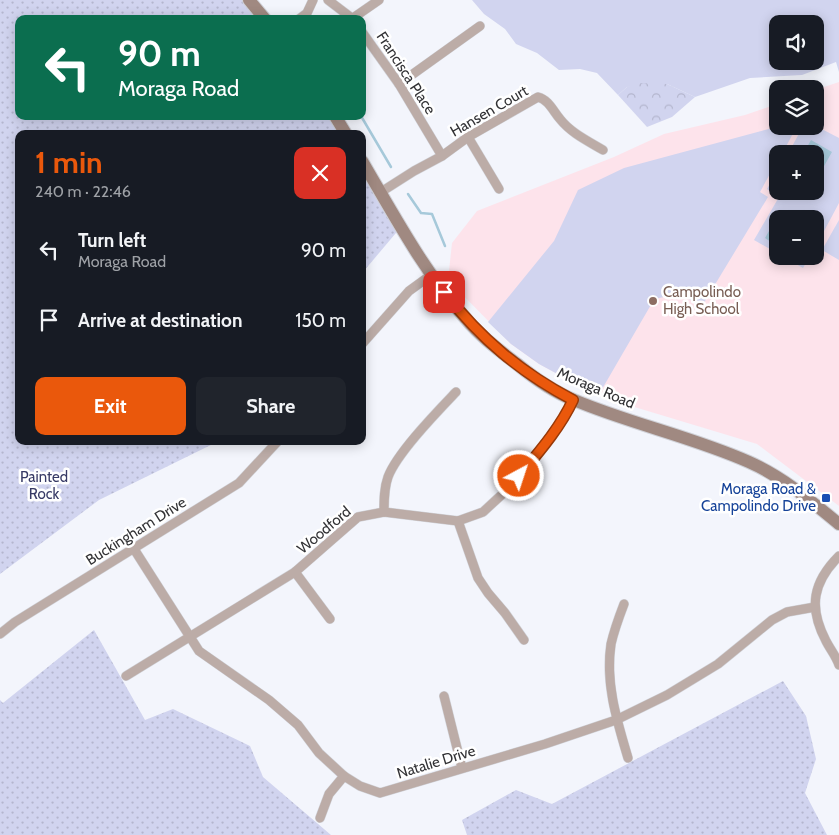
<!DOCTYPE html>
<meta charset="utf-8">
<style>
:root{--surface:#171b24;--page:#20242c;--text:#f1f3f6;--muted:#9ea1a6;--accent:#ea580c}
body{margin:0;font-family:Cabin,sans-serif;background:var(--page);color:var(--text);height:100vh;display:flex;flex-direction:column;font-size:19px;white-space:nowrap}
*{box-sizing:border-box;margin:0}
p{font-size:16px;color:var(--muted)}
.icon{flex:none;width:28px;height:28px;fill:none;stroke:currentColor;stroke-width:2;stroke-linecap:round;stroke-linejoin:round}
.map{position:relative;flex:1;overflow:hidden}
.details{position:absolute;left:15px;top:130px;width:351px;height:315px;display:flex;flex-direction:column;background:var(--surface);border-radius:10px;box-shadow:0 2px 12px #0003}
.details>*{flex:none}
.top-card{position:absolute;left:15px;top:15px;width:351px;height:105px;border-radius:10px;box-shadow:0 2px 12px #0003;background:#0b6e4f;color:#fff;overflow:hidden}
.fabs{position:absolute;left:769px;top:15px;display:grid;gap:10px}
.fabs a{display:grid;place-items:center;width:55px;height:55px;border-radius:10px;background:var(--surface);box-shadow:0 2px 12px #0003;font-size:25px}
.pin{position:absolute;display:grid;place-items:center;width:42px;height:42px;color:#fff;margin:-21px;border-radius:10px;box-shadow:0 2px 8px #0006}
.me{position:absolute;width:55px;margin:-28px;rotate:40deg;stroke-linejoin:round;filter:drop-shadow(0 0 4px #0008)}
.turn{display:flex;align-items:center;gap:18px;height:105px;padding:0 20px;font-size:22px}
.turn .icon{width:65px;height:65px;stroke-width:2.5}
.turn b{display:block;font-size:35px;line-height:42px}
.round{display:grid;place-items:center;flex:none;width:52px;height:52px;border-radius:10px;background:var(--page)}
.head{display:flex;align-items:center;justify-content:space-between;height:85px;padding:0 20px}
h1{font-size:30px;font-weight:800;line-height:38px;color:var(--accent)}
.primary-button{display:flex;gap:10px;margin-top:auto;padding:10px 20px}
.primary-button a{flex:1;height:58px;border-radius:10px;background:var(--accent);color:#fff;font-size:20px;font-weight:800;line-height:58px;text-align:center}
.primary-button a+a{background:var(--page);color:var(--text)}
ul{padding:0;list-style:none}
li{display:flex;align-items:center;gap:15px;height:70px;padding:0 20px}
li div{flex:1}
li b{display:block;font-size:19px}
li em{font-style:normal}
.map>svg:first-child{display:block}
.education{fill:#fde3eb;fill-rule:evenodd}
.grass{fill:#d1d4ef;fill-rule:evenodd}
.forest{fill:url(#forest-crowns)}
.park{fill:url(#park-dots)}
.water{fill:#a6c9da}
.lines{fill:none;stroke-linecap:round;stroke-linejoin:round}
.stream{stroke:#a6c9da;stroke-width:2.5}
.street-casing{stroke:#d0d2d8;stroke-width:10}
.secondary-casing{stroke:#d0d2d8;stroke-width:14}
.street{stroke:#bcaca7;stroke-width:9}
.secondary{stroke:#a08981;stroke-width:12}
.route-casing{stroke:#983908;stroke-width:12}
.route{stroke:#ea580c;stroke-width:9}
.education-dot{fill:#8d6e63;stroke:#fff;stroke-width:2}
.transit-dot{fill:#1a4fb4;stroke:#fff;stroke-width:2}
.labels{text-anchor:middle;dominant-baseline:central;stroke-width:5;stroke-linejoin:round;paint-order:stroke}
.street-label{font-size:15px;fill:#323235;stroke:#fff}
.education-label{font-size:15px;fill:#785e54;stroke:#fff;text-anchor:start}
.park-label{font-size:15px;fill:#373a65;stroke:#fff}
.transit-label{font-size:15px;fill:#164399;stroke:#fff;text-anchor:end}
</style>
<div class="map">
<svg width="839" height="835" viewBox="0 0 839 835">
<defs>
<pattern id="forest-crowns" width="20" height="18" patternUnits="userSpaceOnUse" patternTransform="scale(1.25)"><rect width="20" height="18" fill="#d1d4ef"/><path d="M2 6a3 3 0 1 1 6 0M12 15a3 3 0 1 1 6 0" fill="none" stroke="#b4b6ce"/></pattern>
<pattern id="park-dots" width="8" height="8" patternUnits="userSpaceOnUse" patternTransform="scale(1.25)"><rect width="8" height="8" fill="#d1d4ef"/><path d="M2 2h.1M6 6h.1" fill="none" stroke="#b4b6ce" stroke-width="1.8" stroke-linecap="round"/></pattern>
</defs>
<rect width="100%" height="100%" fill="#f3f5fc"/>
<path class="education" d="M839 82V506L757 444 598 396 539 364 511 344 448 280 452 243 477 211 614 157 664 134 745 115 777 104 778 126H815V90ZM778 154H815V191H778ZM778 219H815V256H778Z"/>
<g class="grass">
<path d="M472 0H839V72L836 62 802 75 750 78 695 97 667 84 627 87 618 95 597 73 580 69 559 70 537 53 516 44 505 29 484 14ZM778 24H815V61H778Z"/>
<path d="M780 126H797L782 154H778L777 161 760 192 768 197 702 306 673 291 670 296 659 298 652 303 598 396 539 364 511 344 488 322 554 241 578 190 624 168Z"/>
<path d="M803 126 813 131 816 126 839 138V203L815 248V219H778L777 253 754 240 779 197 767 189 777 171 778 191H815V154H788Z"/>
<path d="M839 220V260L822 250Z"/>
<path d="M782 256H810L803 268Z"/>
</g>
<path class="forest" d="M638 83 667 84 695 97 672 117 647 127 618 95 627 87Z"/>
<g class="park">
<path d="M0 0H249L265 19H19V116H335L346 134H19V441H219L99 500 0 574Z"/>
<path d="M362 161 401 227 363 272H362Z"/>
<path d="M94 630 145 720 173 709 250 746 263 777 331 835H0V700L3 703Z"/>
<path d="M783 681 806 716 816 759 805 793 827 835H467L462 820 516 790 552 804Z"/>
</g>
<g class="water">
<path d="M811 140 832 152 815 182V154H803Z"/>
<path d="M777 217 780 219H778L777 246 765 238Z"/>
</g>
<g class="lines">
<g class="stream">
<path d="M361 116 391 167"/>
<path d="M408 194 421 213 432 214 445 246"/>
</g>
<g class="street-casing">
<g id="street">
<path d="M328 0 353 19"/>
<path d="M353 18 379 0"/>
<path d="M299 19 307 13 313 0"/>
<path d="M362 32 399 84 442 156"/>
<path d="M399 84 480 26"/>
<path d="M468 137 499 189"/>
<path d="M381 192 414 171 442 156 468 137 538 97C549 100 553 111 560 119 571 133 588 141 603 150"/>
<path d="M362 344 409 291 431 275"/>
<path d="M384 512C384 500 384 488 388 477 397 453 437 412 456 392"/>
<path d="M458 521 478 578 488 593 505 613 524 640"/>
<path d="M134 549 199 651 269 700 298 725 319 753 344 776 360 786 380 793 545 744 616 720 667 695 718 664 772 620 787 612 815 607"/>
<path d="M839 556C813 582 808 607 826 641 830 649 836 656 839 665"/>
<path d="M295 572 330 619"/>
<path d="M624 604C619 617 614 631 611 644 605 683 617 721 628 758"/>
<path d="M0 634 15 622 239 483 278 441"/>
<path d="M126 676 295 572 358 517 384 512 458 521 483 512 509 488 538 453 567 413 573 400"/>
<path d="M444 696 462 768"/>
<path d="M320 818 329 794 344 776"/>
</g>
</g>
<g class="secondary-casing">
<g id="secondary">
<path d="M249 0 265 19"/>
<path d="M335 116 346 134"/>
<path d="M362 161C394 215 424 272 466 319 481 337 499 350 517 364 534 378 554 392 574 400 631 424 693 437 749 462 783 477 811 501 839 524"/>
</g>
</g>
<use href="#street" class="street"/>
<use href="#secondary" class="secondary"/>
</g>
<g class="lines">
<g class="route-casing">
<path id="route" d="M444 292C481 339 520 372 573 400 560 428 539 452 519 476"/>
</g>
<use href="#route" class="route"/>
</g>
<circle class="education-dot" cx="653" cy="301" r="5"/>
<rect class="transit-dot" x="821" y="493" width="10" height="10" rx="2.5"/>
<g class="labels">
<g class="street-label">
<text transform="translate(406 73) rotate(57)">Francisca Place</text>
<text transform="translate(489 111) rotate(-30)">Hansen Court</text>
<text transform="translate(596 388) rotate(23)">Moraga Road</text>
<text transform="translate(324 530) rotate(-40)">Woodford</text>
<text transform="translate(136 531) rotate(-32)">Buckingham Drive</text>
<text transform="translate(436 762) rotate(-17)">Natalie Drive</text>
</g>
<g class="education-label">
<text x="663" y="292">Campolindo<tspan x="663" dy="17">High School</tspan></text>
</g>
<g class="park-label">
<text x="44" y="477">Painted<tspan x="44" dy="17">Rock</tspan></text>
</g>
<g class="transit-label">
<text x="816" y="489">Moraga Road &amp;<tspan x="816" dy="17">Campolindo Drive</tspan></text>
</g>
</g>
</svg>
<div class="fabs">
<a><svg class="icon" aria-label="sound" viewBox="0 0 24 24"><path d="M4 9h4l5-4v14l-5-4H4zM17 9q2 3 0 6"/></svg></a>
<a><svg class="icon" aria-label="layers" viewBox="0 0 24 24"><path d="M12 4l9 5-9 5-9-5zM3 14l9 5 9-5"/></svg></a>
<a>+</a>
<a>−</a>
</div>
<div class="pin" style="left:444px;top:292px;background:#d93025"><svg class="icon" aria-label="arrive" viewBox="0 0 24 24"><path d="M6 21V4h12l-3 4 3 4H6"/></svg></div>
<svg class="me" style="left:519px;top:476px" viewBox="-20 -20 40 40"><circle r="17" fill="#ea580c" stroke="#fff" stroke-width="3"/><path d="M0-11L8 9 0 5-8 9z" fill="#fff"/></svg>
<div class="top-card">
<div class="turn"><svg class="icon" aria-label="left" viewBox="0 0 24 24"><path d="M17 20v-9H6M10 6l-5 5 5 5"/></svg><div><b>90 m</b>Moraga Road</div></div>
</div>
<section class="details">
<div class="head"><div><h1>1 min</h1><p>240 m · 22:46</p></div><a class="round" style="background:#d93025;color:#fff"><svg class="icon" aria-label="close" viewBox="0 0 24 24"><path d="M6 6l12 12M18 6L6 18"/></svg></a></div>
<ul>
<li><svg class="icon" aria-label="left" viewBox="0 0 24 24"><path d="M17 20v-9H6M10 6l-5 5 5 5"/></svg><div><b>Turn left</b><p>Moraga Road</p></div><em>90 m</em></li>
<li><svg class="icon" aria-label="arrive" viewBox="0 0 24 24"><path d="M6 21V4h12l-3 4 3 4H6"/></svg><div><b>Arrive at destination</b></div><em>150 m</em></li>
</ul>
<div class="primary-button"><a>Exit</a><a>Share</a></div>
</section>
</div>
